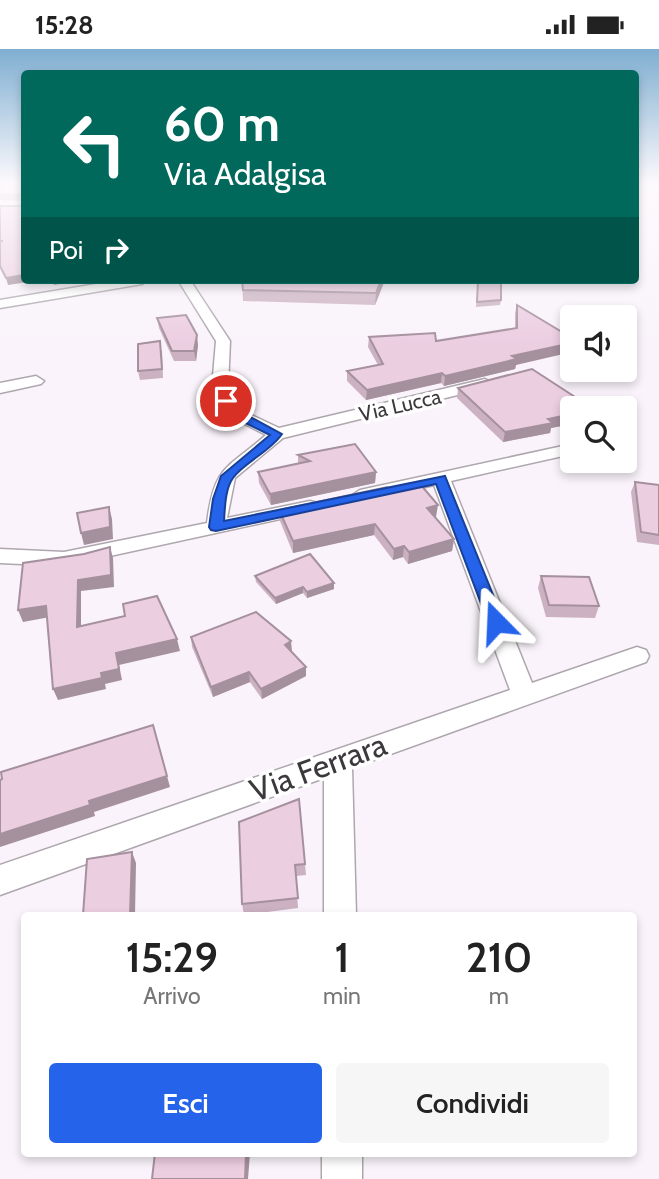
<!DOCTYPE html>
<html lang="it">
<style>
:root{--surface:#fff;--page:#f6f6f6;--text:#222;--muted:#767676;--accent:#2563eb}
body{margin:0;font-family:Cabin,sans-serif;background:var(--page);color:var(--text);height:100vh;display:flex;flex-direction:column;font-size:26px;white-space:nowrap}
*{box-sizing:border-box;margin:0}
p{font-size:23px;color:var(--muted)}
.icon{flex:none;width:38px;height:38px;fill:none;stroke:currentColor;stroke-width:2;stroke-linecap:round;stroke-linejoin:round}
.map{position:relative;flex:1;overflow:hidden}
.panel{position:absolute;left:21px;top:863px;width:616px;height:245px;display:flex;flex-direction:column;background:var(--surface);border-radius:7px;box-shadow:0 4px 10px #0003}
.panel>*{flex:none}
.guide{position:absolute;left:21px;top:21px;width:618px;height:214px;border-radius:7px;box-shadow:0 4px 10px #0003;background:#00695c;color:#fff;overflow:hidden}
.controls{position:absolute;left:560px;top:256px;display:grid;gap:14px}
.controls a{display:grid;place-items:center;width:77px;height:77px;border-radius:7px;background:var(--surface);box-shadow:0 4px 10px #0003;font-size:35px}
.pin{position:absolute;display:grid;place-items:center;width:60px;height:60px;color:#fff;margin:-30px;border:4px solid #fff;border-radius:50%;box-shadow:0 2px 7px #0007}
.me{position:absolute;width:77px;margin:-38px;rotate:339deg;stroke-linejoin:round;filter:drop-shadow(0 0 5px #0008)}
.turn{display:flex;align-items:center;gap:24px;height:147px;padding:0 28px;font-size:32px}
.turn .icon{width:91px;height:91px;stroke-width:2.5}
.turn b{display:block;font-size:49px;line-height:60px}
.then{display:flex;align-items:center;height:66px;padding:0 28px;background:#0003;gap:14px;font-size:26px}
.eta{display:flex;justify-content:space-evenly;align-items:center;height:119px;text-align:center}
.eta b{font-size:42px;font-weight:600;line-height:49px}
.primary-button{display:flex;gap:14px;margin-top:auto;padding:14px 28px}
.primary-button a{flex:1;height:80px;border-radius:7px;background:var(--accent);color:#fff;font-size:28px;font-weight:600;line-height:80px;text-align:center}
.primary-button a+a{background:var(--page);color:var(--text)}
.status{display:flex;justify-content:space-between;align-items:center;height:49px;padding:0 35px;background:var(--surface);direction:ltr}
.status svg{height:19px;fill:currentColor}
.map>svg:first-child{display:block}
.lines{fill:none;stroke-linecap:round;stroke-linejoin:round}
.minor-casing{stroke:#aea7ae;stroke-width:3}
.minor{fill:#fff;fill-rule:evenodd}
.wall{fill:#cbb1c2}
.shaded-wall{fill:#a5909e}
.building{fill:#eccee1;stroke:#a5909e;stroke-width:2}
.route{fill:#2563eb;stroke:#184099;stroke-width:2}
.labels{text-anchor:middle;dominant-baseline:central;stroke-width:7;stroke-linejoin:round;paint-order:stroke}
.far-street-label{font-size:21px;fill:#3c393c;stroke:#fff}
.near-street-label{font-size:32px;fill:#3c393c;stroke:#fff}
</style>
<div class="status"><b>15:28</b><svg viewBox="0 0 49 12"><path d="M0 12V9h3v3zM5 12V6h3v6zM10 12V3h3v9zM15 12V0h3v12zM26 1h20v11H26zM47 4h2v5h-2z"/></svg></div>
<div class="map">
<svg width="659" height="1130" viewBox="0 0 659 1130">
<rect width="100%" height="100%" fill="#faf3fb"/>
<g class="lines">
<g class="minor-casing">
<g id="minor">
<path d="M120 231H148L142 235 0 259V251Z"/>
<path d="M178 231H190L230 292 228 338 233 351 243 362 279 379 485 330 493 335 490 338 283 389 235 429 227 469 310 452 317 454 320 458 317 462 64 517 0 514V500L64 503 207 474C214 416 227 420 266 386L231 368 218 352 212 338 216 292Z"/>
<path d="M36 327 44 332 41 335 0 344V334Z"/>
<path d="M572 395V405L451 432 532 634 637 598 646 601 649 607 646 613 352 719 356 866H324V729L0 846V816L510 641 434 436 360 453 351 447 360 441Z"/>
<rect x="322" y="1104" width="40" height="26"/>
</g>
</g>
<use href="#minor" class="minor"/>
</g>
<g class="wall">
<path d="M0 136H24V152L0 151Z"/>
<path d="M242 231H385L375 256 243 252Z"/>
<path d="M478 231 501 251 500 256 476 258Z"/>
<path d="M517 256 572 289 516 316 515 320 444 337 441 334 366 351 347 332V322L378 316 368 298 369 288 436 292 515 279V264Z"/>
<path d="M157 269 198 296 196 312H174L159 279Z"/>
<path d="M162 301 163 329 140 331 138 322Z"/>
<path d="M458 339 572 359V375L551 379 550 384 503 393 457 349Z"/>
<path d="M298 406 376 423 375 434 271 456 259 434 258 423 298 414Z"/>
<path d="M635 433 659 436V496L637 493 631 443Z"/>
<path d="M279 461 436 468H435L454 490 452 502 408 515 403 508 393 511 374 486 293 504 280 472Z"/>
<path d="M255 527 334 534V540L307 549 303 544 276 555 256 533Z"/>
<path d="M541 527 599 557 595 569 546 568 538 539Z"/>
<path d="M191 588 292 602H291L306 627 262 650 250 633 213 648 192 598Z"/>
<path d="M239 773 305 815 306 826 296 827 298 859 244 866 242 855Z"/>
</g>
<g class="shaded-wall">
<path d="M24 226V231H41L8 236 6 229Z"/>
<path d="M53 231H86L54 236Z"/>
<path d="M381 231H385L375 256 376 244Z"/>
<path d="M197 286 198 296 196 312 194 302Z"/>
<path d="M572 294V303L516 316 515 320 444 337 445 327 512 307Z"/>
<path d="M442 324 441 334 366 351 367 341Z"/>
<path d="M572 365V375L551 379 550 384 503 393 505 383 548 370Z"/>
<path d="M376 423 375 434 271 456 270 445Z"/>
<path d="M438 456 436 468 425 471 427 459Z"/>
<path d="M109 458 112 470 113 490 84 496 81 484Z"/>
<path d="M375 475 374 486 293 504V492Z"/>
<path d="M454 490 452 502 408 515 409 503Z"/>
<path d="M404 497 403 508 393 511 394 500Z"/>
<path d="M110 498 113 509 114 538 81 542V589L77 578 78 531Z"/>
<path d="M334 534V540L307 549V543Z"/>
<path d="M303 538V544L276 555 275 549Z"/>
<path d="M46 557 50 568 23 573 18 561Z"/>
<path d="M177 590 180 602 119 616 122 631 105 635 106 640 58 651 53 640 101 624 116 604Z"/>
<path d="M291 592 292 602 285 606V596Z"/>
<path d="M306 618V627L262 650 261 640Z"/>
<path d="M249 623 250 633 213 648 211 638Z"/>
<path d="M167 727 170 738 94 763 95 767 0 798V785L89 752Z"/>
<path d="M132 803 136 814 135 866H130Z"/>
<path d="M246 1104H250L248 1130H245Z"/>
</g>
<g class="building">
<path d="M0 136H24V148V146H0Z"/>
<path d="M24 155V226L6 229 0 217V192H3H0V157H22Z"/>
<path d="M242 231H381L376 244 243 241Z"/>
<path d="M478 231H501V251L477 253Z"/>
<path d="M517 256 572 289V294L512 307 517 310 445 327 442 324 367 341 347 322 383 315 369 288 435 284 436 292 517 279Z"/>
<path d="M186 266 197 286 194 302H172L157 269Z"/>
<path d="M160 292 162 320 138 322V295Z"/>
<path d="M532 320 592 359H572V365L548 370 553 374 505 383 458 339Z"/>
<path d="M355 395 376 423 270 445 258 423 310 412 298 406Z"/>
<path d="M635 433 659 436V486L641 483Z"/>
<path d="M420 435 438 456 427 459 454 490 409 503 404 497 394 500 375 475 293 492 279 461 387 438 390 442Z"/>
<path d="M109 458 110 478 81 484 77 464Z"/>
<path d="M110 498 111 526 78 531 77 578 125 567 123 555 157 547 177 590 116 604 119 620 101 624 102 629 53 640 46 557 18 561 23 514 84 505Z"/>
<path d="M310 505 334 534 307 543 303 538 275 549 255 527Z"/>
<path d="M541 527 589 528 599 557 549 556Z"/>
<path d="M256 563 291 592 285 596 306 618 261 640 249 623 211 638 191 588Z"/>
<path d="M153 676 167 727 89 752 90 756 0 785V731L2 730 1 723Z"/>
<path d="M299 750 305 815 295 816 298 849 242 855 239 773Z"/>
<path d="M132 803 130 866H83L87 810Z"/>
<path d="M155 1104H246L245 1130H152Z"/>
</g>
<linearGradient id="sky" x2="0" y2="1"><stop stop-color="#7faed1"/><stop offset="0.46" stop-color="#fdfafd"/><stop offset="1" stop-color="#fdfafd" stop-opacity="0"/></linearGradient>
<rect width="659" height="294" fill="url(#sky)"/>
<path class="route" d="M222 350H230L241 363 282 385C270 403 243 414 233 429 225 440 225 459 224 472L445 427 504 573 502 577H490L488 573 436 435 216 482 211 481 209 478 213 450 221 427 270 386 233 368 220 352Z"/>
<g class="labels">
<g class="far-street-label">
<text transform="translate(400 356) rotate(-13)">Via Lucca</text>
</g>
<g class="near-street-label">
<text transform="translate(318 718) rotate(-20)">Via Ferrara</text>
</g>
</g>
</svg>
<div class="controls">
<a><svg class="icon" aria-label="sound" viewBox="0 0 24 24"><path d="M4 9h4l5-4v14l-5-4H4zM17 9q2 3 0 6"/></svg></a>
<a><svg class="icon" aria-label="search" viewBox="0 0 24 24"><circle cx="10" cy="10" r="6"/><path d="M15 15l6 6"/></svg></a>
</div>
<div class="pin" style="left:226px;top:352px;background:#d93025"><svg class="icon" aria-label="arrive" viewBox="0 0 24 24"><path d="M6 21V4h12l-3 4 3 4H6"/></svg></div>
<svg class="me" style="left:496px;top:573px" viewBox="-20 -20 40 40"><path d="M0-17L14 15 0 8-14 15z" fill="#2563eb" stroke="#fff" stroke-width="4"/></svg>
<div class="guide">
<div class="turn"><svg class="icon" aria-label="left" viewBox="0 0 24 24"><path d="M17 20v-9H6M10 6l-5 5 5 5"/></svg><div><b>60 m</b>Via Adalgisa</div></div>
<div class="then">Poi<svg class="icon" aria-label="right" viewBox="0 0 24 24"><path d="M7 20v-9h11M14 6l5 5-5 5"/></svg></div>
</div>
<section class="panel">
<div class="eta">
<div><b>15:29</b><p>Arrivo</p></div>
<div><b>1</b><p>min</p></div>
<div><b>210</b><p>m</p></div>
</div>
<div class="primary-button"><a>Esci</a><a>Condividi</a></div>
</section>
</div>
